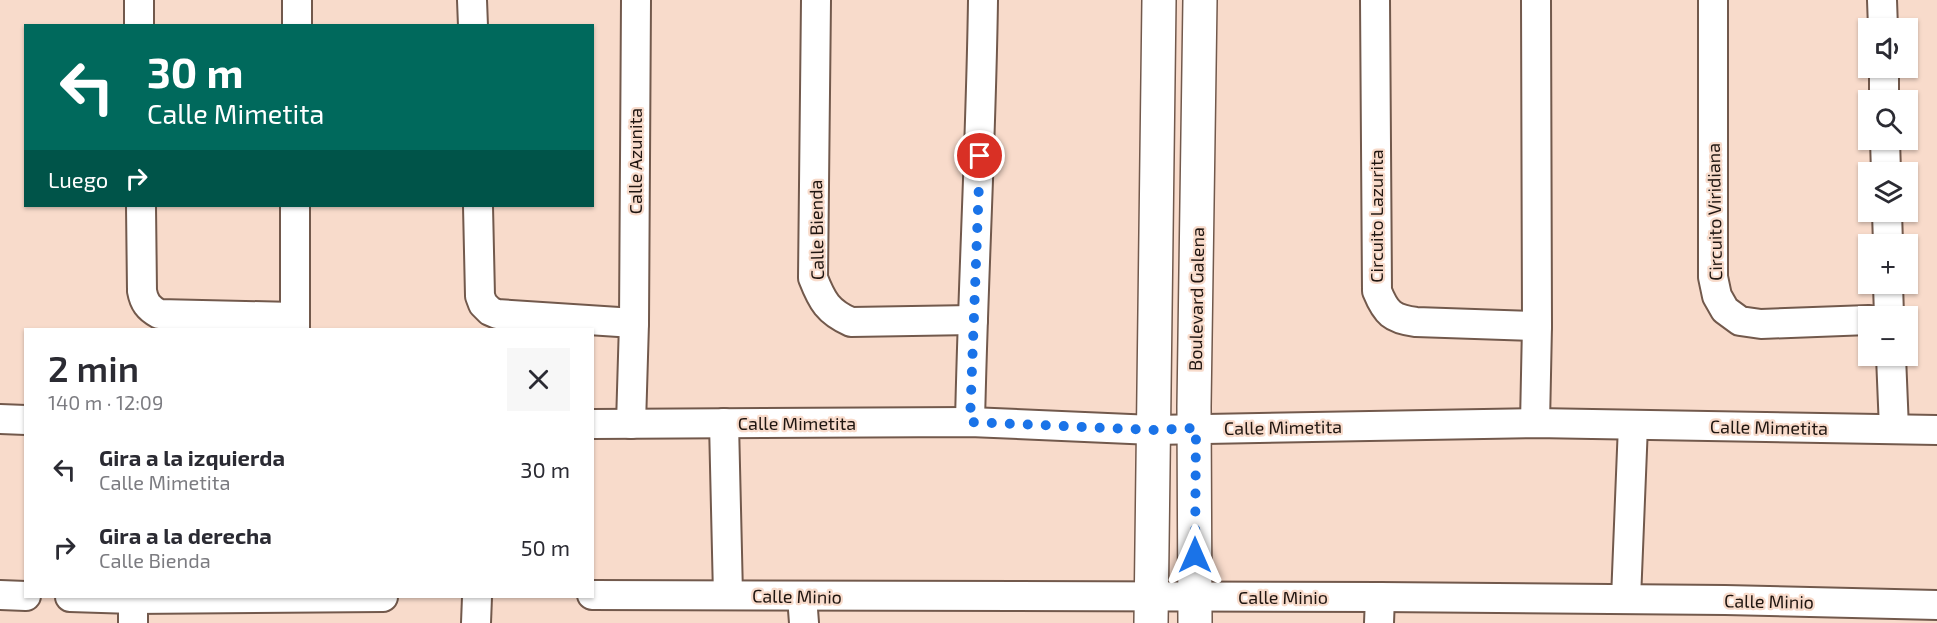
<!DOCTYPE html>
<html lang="es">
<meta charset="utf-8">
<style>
:root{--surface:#fff;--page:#f7f7f7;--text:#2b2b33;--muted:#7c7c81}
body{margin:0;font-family:"Exo 2",sans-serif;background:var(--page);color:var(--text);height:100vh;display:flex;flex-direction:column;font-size:22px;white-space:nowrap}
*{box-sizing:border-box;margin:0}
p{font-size:20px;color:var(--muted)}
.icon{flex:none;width:33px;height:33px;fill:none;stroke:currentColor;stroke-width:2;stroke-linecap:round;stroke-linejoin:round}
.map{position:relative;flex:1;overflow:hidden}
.sheet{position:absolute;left:24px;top:328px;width:570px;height:270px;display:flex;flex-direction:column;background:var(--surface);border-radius:0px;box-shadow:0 2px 4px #0004}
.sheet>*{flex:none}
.guide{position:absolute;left:24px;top:24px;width:570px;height:183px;border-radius:0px;box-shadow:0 2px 4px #0004;background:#00695c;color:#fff;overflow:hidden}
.controls{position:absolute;left:1858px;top:18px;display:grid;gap:12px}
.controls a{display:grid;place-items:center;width:60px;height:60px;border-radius:0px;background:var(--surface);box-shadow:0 2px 4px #0004;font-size:30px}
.pin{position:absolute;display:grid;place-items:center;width:51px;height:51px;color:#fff;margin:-26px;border:3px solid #fff;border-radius:50%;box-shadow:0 2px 6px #0007}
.me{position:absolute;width:66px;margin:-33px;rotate:0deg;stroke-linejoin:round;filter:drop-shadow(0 0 4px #0008)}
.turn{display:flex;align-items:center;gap:21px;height:126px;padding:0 24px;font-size:27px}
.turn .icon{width:78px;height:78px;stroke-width:2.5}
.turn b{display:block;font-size:42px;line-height:51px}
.then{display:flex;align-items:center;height:57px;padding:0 24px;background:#0003;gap:12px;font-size:22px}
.round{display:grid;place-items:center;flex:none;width:63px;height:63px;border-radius:0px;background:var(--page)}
.summary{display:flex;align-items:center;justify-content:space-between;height:102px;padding:0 24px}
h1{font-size:36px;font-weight:600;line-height:45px}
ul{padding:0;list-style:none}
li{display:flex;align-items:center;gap:18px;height:78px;padding:0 24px}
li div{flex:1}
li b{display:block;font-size:22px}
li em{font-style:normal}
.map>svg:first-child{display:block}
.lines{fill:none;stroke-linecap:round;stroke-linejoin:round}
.minor-casing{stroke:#72594c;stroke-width:32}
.tertiary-casing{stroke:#72594c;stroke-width:36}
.minor{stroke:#fff;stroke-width:28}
.tertiary{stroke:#fff;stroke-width:33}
.route{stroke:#1a73e8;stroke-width:10;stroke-dasharray:0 18}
.labels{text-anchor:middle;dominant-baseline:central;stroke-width:4.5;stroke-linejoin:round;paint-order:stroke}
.street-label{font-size:18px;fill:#201611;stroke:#f8dbcb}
</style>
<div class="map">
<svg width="1937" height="623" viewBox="0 0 1937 623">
<rect width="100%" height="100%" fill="#f8dbcb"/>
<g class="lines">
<g class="minor-casing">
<g id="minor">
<path d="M139 0V26"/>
<path d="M472 0 473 26"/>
<path d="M816 0 813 278C822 301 828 312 851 322L973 320"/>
<path d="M1375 0 1377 291C1386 313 1392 319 1416 322L1537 326"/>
<path d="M1713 0V277L1717 296 1725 310 1740 321 1761 324 1869 320"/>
<path d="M1882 0 1883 28"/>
<path d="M297 26V0"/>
<path d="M1884 68V100"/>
<path d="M1885 140 1886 172"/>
<path d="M141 206 142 291C144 302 148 308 159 314L294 317"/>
<path d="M478 206 480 296 483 304 490 311 497 314 634 323"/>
<path d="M1887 212 1888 244"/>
<path d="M1888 284 1889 316"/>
<path d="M295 330V206"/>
<path d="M1891 356 1894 429"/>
<path d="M0 419 26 420"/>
<path d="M970 422C973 281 981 141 983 0"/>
<path d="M724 423 728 595"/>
<path d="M1535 423 1537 326 1536 0"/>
<path d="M592 424 970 422 1153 430 1535 423 1937 430"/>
<path d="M631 424 634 323 636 0"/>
<path d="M0 595 26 596"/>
<path d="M592 595 1380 597 1725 600 1937 605"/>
<path d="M802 596 804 623"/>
<path d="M70 597 133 599 383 597"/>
<path d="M1626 599 1633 425"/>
<path d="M133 623V599"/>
<path d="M476 623 477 597"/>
<path d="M1379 623 1380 597"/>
</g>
</g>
<g class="tertiary-casing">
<g id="tertiary">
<path d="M1151 623 1159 0"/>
<path d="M1195 623 1194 407 1200 0"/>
</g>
</g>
<use href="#minor" class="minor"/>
<use href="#tertiary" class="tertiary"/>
</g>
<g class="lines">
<path class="route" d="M980 156 970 422 1153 430 1196 428 1195 555"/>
</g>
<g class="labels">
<g class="street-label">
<text transform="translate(635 161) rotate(-90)">Calle Azunita</text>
<text transform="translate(1714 212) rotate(-91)">Circuito Viridiana</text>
<text transform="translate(1376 216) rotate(-90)">Circuito Lazurita</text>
<text transform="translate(816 230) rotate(-91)">Calle Bienda</text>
<text transform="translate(1196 299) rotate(-89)">Boulevard Galena</text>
<text x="797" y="423">Calle Mimetita</text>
<text transform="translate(1283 427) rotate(-1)">Calle Mimetita</text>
<text transform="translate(1769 427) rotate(1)">Calle Mimetita</text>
<text transform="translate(797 596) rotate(1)">Calle Minio</text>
<text x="1283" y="597">Calle Minio</text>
<text transform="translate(1769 601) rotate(1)">Calle Minio</text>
</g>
</g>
</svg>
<div class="controls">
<a><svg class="icon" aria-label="sound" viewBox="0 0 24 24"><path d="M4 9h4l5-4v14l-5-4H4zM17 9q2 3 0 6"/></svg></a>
<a><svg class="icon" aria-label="search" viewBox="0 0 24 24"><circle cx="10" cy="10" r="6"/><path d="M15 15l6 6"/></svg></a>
<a><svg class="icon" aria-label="layers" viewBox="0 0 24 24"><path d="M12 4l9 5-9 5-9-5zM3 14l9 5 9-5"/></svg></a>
<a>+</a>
<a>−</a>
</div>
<div class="pin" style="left:980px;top:156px;background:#d93025"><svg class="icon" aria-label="arrive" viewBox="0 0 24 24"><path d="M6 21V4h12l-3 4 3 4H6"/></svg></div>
<svg class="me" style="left:1195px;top:555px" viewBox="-20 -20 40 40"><path d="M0-17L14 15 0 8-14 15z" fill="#1a73e8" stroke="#fff" stroke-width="4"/></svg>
<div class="guide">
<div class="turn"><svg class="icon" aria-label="left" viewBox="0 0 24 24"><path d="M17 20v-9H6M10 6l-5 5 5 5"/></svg><div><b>30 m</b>Calle Mimetita</div></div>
<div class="then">Luego<svg class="icon" aria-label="right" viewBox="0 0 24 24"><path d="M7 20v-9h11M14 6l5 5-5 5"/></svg></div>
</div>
<section class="sheet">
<div class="summary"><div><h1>2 min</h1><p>140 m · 12:09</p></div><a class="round"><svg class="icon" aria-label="close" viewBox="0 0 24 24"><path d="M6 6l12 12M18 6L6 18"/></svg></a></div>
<ul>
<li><svg class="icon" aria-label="left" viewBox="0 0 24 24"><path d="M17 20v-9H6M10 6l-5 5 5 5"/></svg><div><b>Gira a la izquierda</b><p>Calle Mimetita</p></div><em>30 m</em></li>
<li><svg class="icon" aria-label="right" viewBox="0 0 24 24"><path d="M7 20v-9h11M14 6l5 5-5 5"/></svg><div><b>Gira a la derecha</b><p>Calle Bienda</p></div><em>50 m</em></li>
</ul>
</section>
</div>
